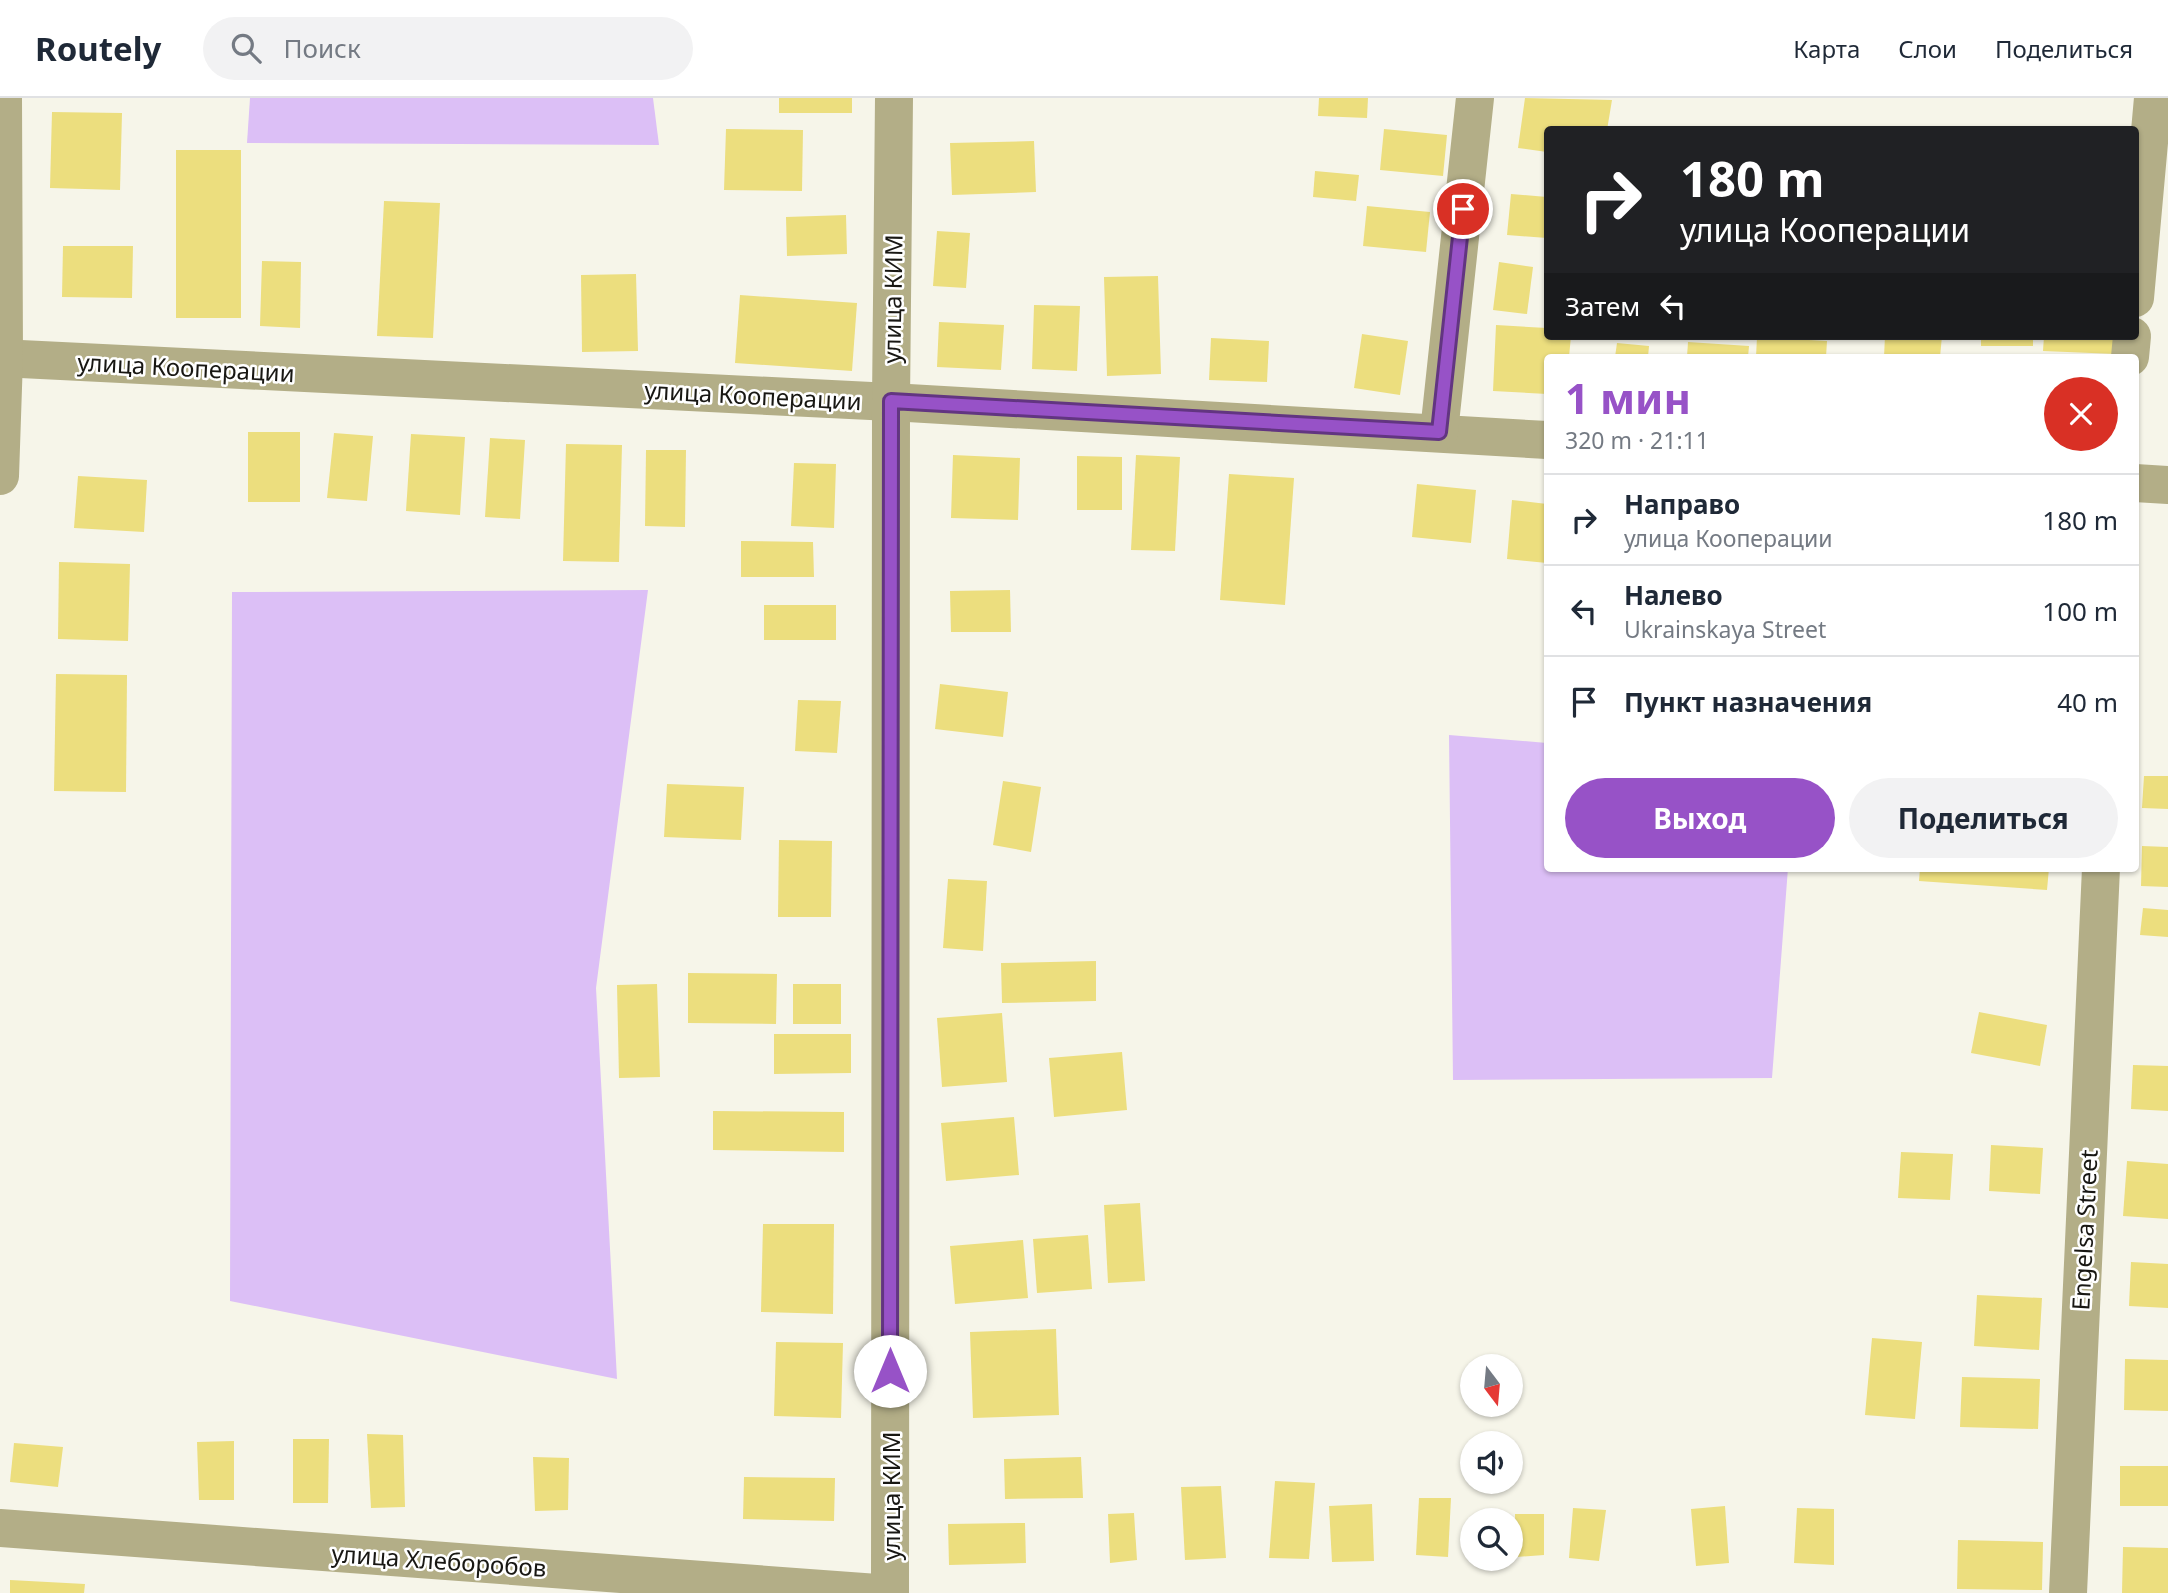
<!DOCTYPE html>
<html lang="ru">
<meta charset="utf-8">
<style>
:root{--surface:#fff;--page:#f2f2f3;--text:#1f2937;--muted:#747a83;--line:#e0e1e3;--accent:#9752c7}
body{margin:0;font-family:"Noto Sans",sans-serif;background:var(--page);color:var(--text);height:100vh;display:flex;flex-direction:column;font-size:26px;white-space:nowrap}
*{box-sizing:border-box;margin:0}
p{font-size:23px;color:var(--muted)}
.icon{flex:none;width:38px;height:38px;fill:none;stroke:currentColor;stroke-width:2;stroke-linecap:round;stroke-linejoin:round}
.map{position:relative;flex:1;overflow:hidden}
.sheet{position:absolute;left:1544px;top:256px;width:595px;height:518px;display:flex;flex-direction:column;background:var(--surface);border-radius:7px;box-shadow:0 2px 5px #0004}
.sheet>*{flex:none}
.hud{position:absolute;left:1544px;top:28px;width:595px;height:214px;border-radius:7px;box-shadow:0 2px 5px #0004;background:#202124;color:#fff;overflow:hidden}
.needle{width:46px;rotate:164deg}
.buttons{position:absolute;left:1460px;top:1256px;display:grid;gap:14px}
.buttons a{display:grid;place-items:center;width:63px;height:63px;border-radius:50%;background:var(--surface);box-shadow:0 2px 5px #0004;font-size:35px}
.pin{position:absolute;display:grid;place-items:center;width:60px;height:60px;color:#fff;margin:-30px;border:4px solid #fff;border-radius:50%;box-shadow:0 2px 7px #0007}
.me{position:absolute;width:77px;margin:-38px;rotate:0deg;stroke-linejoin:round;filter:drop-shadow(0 0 5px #0008)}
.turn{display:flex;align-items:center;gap:24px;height:147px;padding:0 21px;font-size:32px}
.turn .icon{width:91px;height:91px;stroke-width:2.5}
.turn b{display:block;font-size:49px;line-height:60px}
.then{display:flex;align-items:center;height:66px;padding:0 21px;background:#0003;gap:14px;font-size:26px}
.round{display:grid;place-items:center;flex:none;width:74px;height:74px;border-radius:37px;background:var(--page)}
.summary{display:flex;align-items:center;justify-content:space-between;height:119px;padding:0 21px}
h1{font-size:42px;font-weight:700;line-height:52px;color:var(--accent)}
.button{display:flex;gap:14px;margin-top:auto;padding:14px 21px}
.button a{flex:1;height:80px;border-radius:42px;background:var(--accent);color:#fff;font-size:28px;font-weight:700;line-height:80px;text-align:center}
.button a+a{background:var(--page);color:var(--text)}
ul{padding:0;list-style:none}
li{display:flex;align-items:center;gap:21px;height:91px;padding:0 21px;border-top:2px solid var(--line)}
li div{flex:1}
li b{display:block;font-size:26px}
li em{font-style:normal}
header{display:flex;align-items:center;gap:42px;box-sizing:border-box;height:98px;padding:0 35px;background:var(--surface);border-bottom:2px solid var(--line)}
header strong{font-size:33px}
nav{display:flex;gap:38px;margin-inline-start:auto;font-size:24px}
.search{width:490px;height:63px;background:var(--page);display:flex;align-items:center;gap:18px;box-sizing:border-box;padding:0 24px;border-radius:38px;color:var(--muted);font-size:26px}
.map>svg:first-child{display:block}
.green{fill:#dcbff6}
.building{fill:#ecde7e}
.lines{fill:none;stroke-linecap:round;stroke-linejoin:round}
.minor{stroke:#b3ae87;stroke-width:38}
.route-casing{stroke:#623581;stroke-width:18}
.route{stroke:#9752c7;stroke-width:12}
.labels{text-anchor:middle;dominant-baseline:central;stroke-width:5;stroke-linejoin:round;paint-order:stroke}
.street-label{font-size:24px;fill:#181713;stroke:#fff}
</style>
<header>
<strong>Routely</strong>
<div class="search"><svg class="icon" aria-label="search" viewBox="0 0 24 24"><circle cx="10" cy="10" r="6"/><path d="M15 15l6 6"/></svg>Поиск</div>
<nav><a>Карта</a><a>Слои</a><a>Поделиться</a></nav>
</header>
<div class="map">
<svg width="2168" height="1495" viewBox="0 0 2168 1495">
<rect width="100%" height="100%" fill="#f6f5e9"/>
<g class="green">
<path d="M250 0H653L659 47 247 45Z"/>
<path d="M648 492 596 890 617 1281 230 1203 232 494Z"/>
<path d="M1449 637 1547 645V770H1788L1772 980 1453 982Z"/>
</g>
<g class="building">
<rect x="779" y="0" width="73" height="15"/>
<path d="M1319 0H1368L1367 20 1318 18Z"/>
<path d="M1525 0 1612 2 1607 32H1547V54L1518 50Z"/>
<path d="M52 14 122 15 120 92 50 90Z"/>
<path d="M726 31 803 32 802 93 724 92Z"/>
<path d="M1384 31 1447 37 1443 78 1380 72Z"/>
<path d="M1034 43 1036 94 952 97 950 45Z"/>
<rect x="176" y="52" width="65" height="168"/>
<path d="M1315 73 1359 77 1356 103 1313 99Z"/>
<path d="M1511 96 1547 99V140L1507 137Z"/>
<path d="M384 103 440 105 433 240 377 238Z"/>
<path d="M1367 108 1430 114 1426 154 1363 148Z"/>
<path d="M846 117 847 156 787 158 786 119Z"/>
<path d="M937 133 970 135 966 190 933 188Z"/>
<path d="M63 148H133L132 200 62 199Z"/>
<path d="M262 163 301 164 300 230 260 228Z"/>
<path d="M1499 164 1533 169 1527 216 1493 212Z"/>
<path d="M636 176 638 253 582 254 581 177Z"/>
<path d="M1158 178 1161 276 1107 278 1104 179Z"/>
<path d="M740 197 857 205 852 273 735 265Z"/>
<path d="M1034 207 1080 208 1077 273 1032 271Z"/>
<path d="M939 224 1004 227 1001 272 937 269Z"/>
<path d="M1496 227 1547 230V238H1571L1569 259H1547V296L1493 293Z"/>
<path d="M1362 236 1408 243 1400 297 1354 290Z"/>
<path d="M1885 238H1942L1940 259H1884Z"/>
<rect x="1981" y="238" width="52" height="10"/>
<path d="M2044 238H2116V256L2043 253Z"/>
<path d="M1757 239 1827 243 1826 259H1756Z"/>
<path d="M1211 240 1269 243 1267 284 1209 282Z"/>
<path d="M1688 244 1749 248 1748 259H1687Z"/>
<path d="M1617 245 1649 248 1648 259H1615Z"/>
<rect x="248" y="334" width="52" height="70"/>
<path d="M334 335 373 338 367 403 327 400Z"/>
<path d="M411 336 465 339 460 417 406 413Z"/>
<path d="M490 340 525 342 520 421 485 419Z"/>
<path d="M566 346 622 347 619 464 563 463Z"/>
<path d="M646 352H686L685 429 645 428Z"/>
<path d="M953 357 1020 360 1018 422 951 420Z"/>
<path d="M1136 357 1180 359 1175 453 1131 452Z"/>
<path d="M1077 358 1122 359V412H1077Z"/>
<path d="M794 365 836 366 834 430 791 428Z"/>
<path d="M1229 376 1294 380 1285 507 1220 502Z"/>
<path d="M78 378 147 382 144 434 74 430Z"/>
<path d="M1417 386 1476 392 1471 445 1412 439Z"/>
<path d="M1512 402 1547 406V465L1507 461Z"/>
<path d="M741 443 813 444 814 479H741Z"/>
<path d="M59 464 130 466 128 543 58 541Z"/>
<path d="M1010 492 1011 534H951L950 493Z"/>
<rect x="764" y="507" width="72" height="35"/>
<path d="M56 576 127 577 126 694 54 693Z"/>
<path d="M940 586 1008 594 1003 639 935 631Z"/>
<path d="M798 602 841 603 837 655 795 653Z"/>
<path d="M2144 678H2168V711L2142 710Z"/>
<path d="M1003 683 1041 689 1031 754 993 747Z"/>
<path d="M667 686 744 689 741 742 664 739Z"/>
<path d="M779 742 832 743 831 819H778Z"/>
<path d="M2142 748 2168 749V789L2141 788Z"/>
<path d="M1920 770H2049L2047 792 1919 783Z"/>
<path d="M948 781 987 783 983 853 943 850Z"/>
<path d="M2143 810 2168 812V839L2140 837Z"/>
<path d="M1096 863V903L1002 905 1001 865Z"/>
<path d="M688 875 777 876 776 926 688 925Z"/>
<path d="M657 886 660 979 619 980 617 887Z"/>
<rect x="793" y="886" width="48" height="40"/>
<path d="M1979 914 2047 927 2040 968 1971 955Z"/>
<path d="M1002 915 1007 984 942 989 937 920Z"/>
<path d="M774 936H851V975L774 976Z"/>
<path d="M1122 954 1127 1012 1054 1019 1049 960Z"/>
<path d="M2133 967 2168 968V1013L2131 1011Z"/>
<path d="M713 1013 844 1014V1054L713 1052Z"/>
<path d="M1014 1019 1019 1077 946 1083 941 1025Z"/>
<path d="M1991 1047 2043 1050 2040 1096 1989 1093Z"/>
<path d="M1901 1054 1953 1056 1950 1102 1898 1100Z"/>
<path d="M2127 1063 2168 1066V1121L2123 1118Z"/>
<path d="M1140 1105 1145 1183 1108 1185 1104 1107Z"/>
<path d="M763 1126H834L833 1216 761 1214Z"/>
<path d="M1088 1137 1092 1191 1037 1195 1033 1141Z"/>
<path d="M1023 1142 1028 1200 955 1206 950 1148Z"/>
<path d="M2131 1164 2168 1166V1210L2129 1208Z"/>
<path d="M1977 1197 2042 1200 2039 1252 1974 1248Z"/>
<path d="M1056 1231 1059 1317 973 1320 970 1234Z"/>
<path d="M1872 1240 1922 1244 1915 1321 1865 1317Z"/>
<path d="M776 1244 843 1245 841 1320 774 1318Z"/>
<path d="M2125 1261 2168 1262V1313L2124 1312Z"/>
<path d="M1962 1279 2040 1281 2038 1331 1960 1329Z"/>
<path d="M367 1336 403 1337 405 1409 371 1410Z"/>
<path d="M293 1341H329L328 1405H293Z"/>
<path d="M234 1343V1402H199L197 1344Z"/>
<path d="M14 1345 63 1349 58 1389 10 1384Z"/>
<path d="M533 1359 569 1360 568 1412 535 1413Z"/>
<path d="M1081 1359 1083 1400 1005 1401 1004 1361Z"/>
<rect x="2120" y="1368" width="48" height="40"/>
<path d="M744 1379 835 1380 834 1423 743 1421Z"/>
<path d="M1275 1383 1315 1385 1309 1461 1269 1460Z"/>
<path d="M1221 1388 1226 1460 1185 1462 1181 1389Z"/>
<path d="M1419 1400H1451L1448 1459 1416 1457Z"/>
<path d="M1372 1406 1374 1463 1332 1464 1329 1408Z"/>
<path d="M1725 1408 1729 1465 1696 1468 1691 1411Z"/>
<path d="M1573 1410 1606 1412 1599 1463 1569 1460Z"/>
<path d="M1797 1410 1834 1411V1467L1794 1465Z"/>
<path d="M1134 1415 1137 1462 1110 1465 1108 1416Z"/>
<path d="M1515 1416H1544V1457L1516 1459Z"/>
<path d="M1025 1425 1026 1465 949 1467 948 1426Z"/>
<path d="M1958 1442 2043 1444 2042 1492 1957 1491Z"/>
<path d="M2123 1449 2168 1450V1495H2122Z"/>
<path d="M10 1482 85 1486 84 1495H10Z"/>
</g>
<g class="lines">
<g class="minor">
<path d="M2135 200 2153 0"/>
<path d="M2130 259 2132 238"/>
<path d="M0 260 891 304 1547 342"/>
<path d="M1439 334 1475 0"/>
<path d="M0 378 4 260 3 0"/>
<path d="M2135 385 2168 387"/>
<path d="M0 1430 877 1495"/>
<path d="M890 1495 891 304 894 0"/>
<path d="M2068 1495 2101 770"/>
</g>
</g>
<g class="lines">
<g class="route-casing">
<path id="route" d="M890 1273 891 303 1439 334 1463 111"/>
</g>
<use href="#route" class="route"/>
</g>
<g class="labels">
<g class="street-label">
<text transform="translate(892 201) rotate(-89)">улица КИМ</text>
<text transform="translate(186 269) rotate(3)">улица Кооперации</text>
<text transform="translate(753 297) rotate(3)">улица Кооперации</text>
<text transform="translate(2084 1132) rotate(-87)">Engelsa Street</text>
<text transform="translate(890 1398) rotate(-90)">улица КИМ</text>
<text transform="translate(439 1462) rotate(4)">улица Хлеборобов</text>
</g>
</g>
</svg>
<div class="buttons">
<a><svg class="needle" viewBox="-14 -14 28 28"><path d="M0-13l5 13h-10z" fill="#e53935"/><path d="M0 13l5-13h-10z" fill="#747a83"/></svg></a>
<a><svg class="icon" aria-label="sound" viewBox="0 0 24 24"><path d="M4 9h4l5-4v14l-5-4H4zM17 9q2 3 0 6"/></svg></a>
<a><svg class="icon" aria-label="search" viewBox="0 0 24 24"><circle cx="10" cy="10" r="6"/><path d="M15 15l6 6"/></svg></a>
</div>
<div class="pin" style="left:1463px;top:111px;background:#d93025"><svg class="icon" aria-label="arrive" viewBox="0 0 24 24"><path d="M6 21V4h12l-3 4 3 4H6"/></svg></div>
<svg class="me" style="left:890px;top:1273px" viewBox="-20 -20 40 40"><circle r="19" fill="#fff"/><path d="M0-13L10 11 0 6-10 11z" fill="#9752c7"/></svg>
<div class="hud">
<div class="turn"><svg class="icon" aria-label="right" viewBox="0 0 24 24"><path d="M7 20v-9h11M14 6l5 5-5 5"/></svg><div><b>180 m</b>улица Кооперации</div></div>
<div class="then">Затем<svg class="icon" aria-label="left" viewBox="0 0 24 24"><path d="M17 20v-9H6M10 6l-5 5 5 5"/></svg></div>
</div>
<section class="sheet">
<div class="summary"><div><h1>1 мин</h1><p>320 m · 21:11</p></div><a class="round" style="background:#d93025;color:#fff"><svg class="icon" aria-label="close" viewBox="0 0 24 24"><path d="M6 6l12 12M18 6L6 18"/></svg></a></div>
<ul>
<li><svg class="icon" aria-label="right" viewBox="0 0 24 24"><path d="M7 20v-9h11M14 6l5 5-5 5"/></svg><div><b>Направо</b><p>улица Кооперации</p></div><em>180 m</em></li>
<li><svg class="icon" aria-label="left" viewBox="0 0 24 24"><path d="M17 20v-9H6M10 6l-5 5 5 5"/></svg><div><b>Налево</b><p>Ukrainskaya Street</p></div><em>100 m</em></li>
<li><svg class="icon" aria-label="arrive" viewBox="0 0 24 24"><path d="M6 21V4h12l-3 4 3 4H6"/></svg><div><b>Пункт назначения</b></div><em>40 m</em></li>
</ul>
<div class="button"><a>Выход</a><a>Поделиться</a></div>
</section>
</div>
